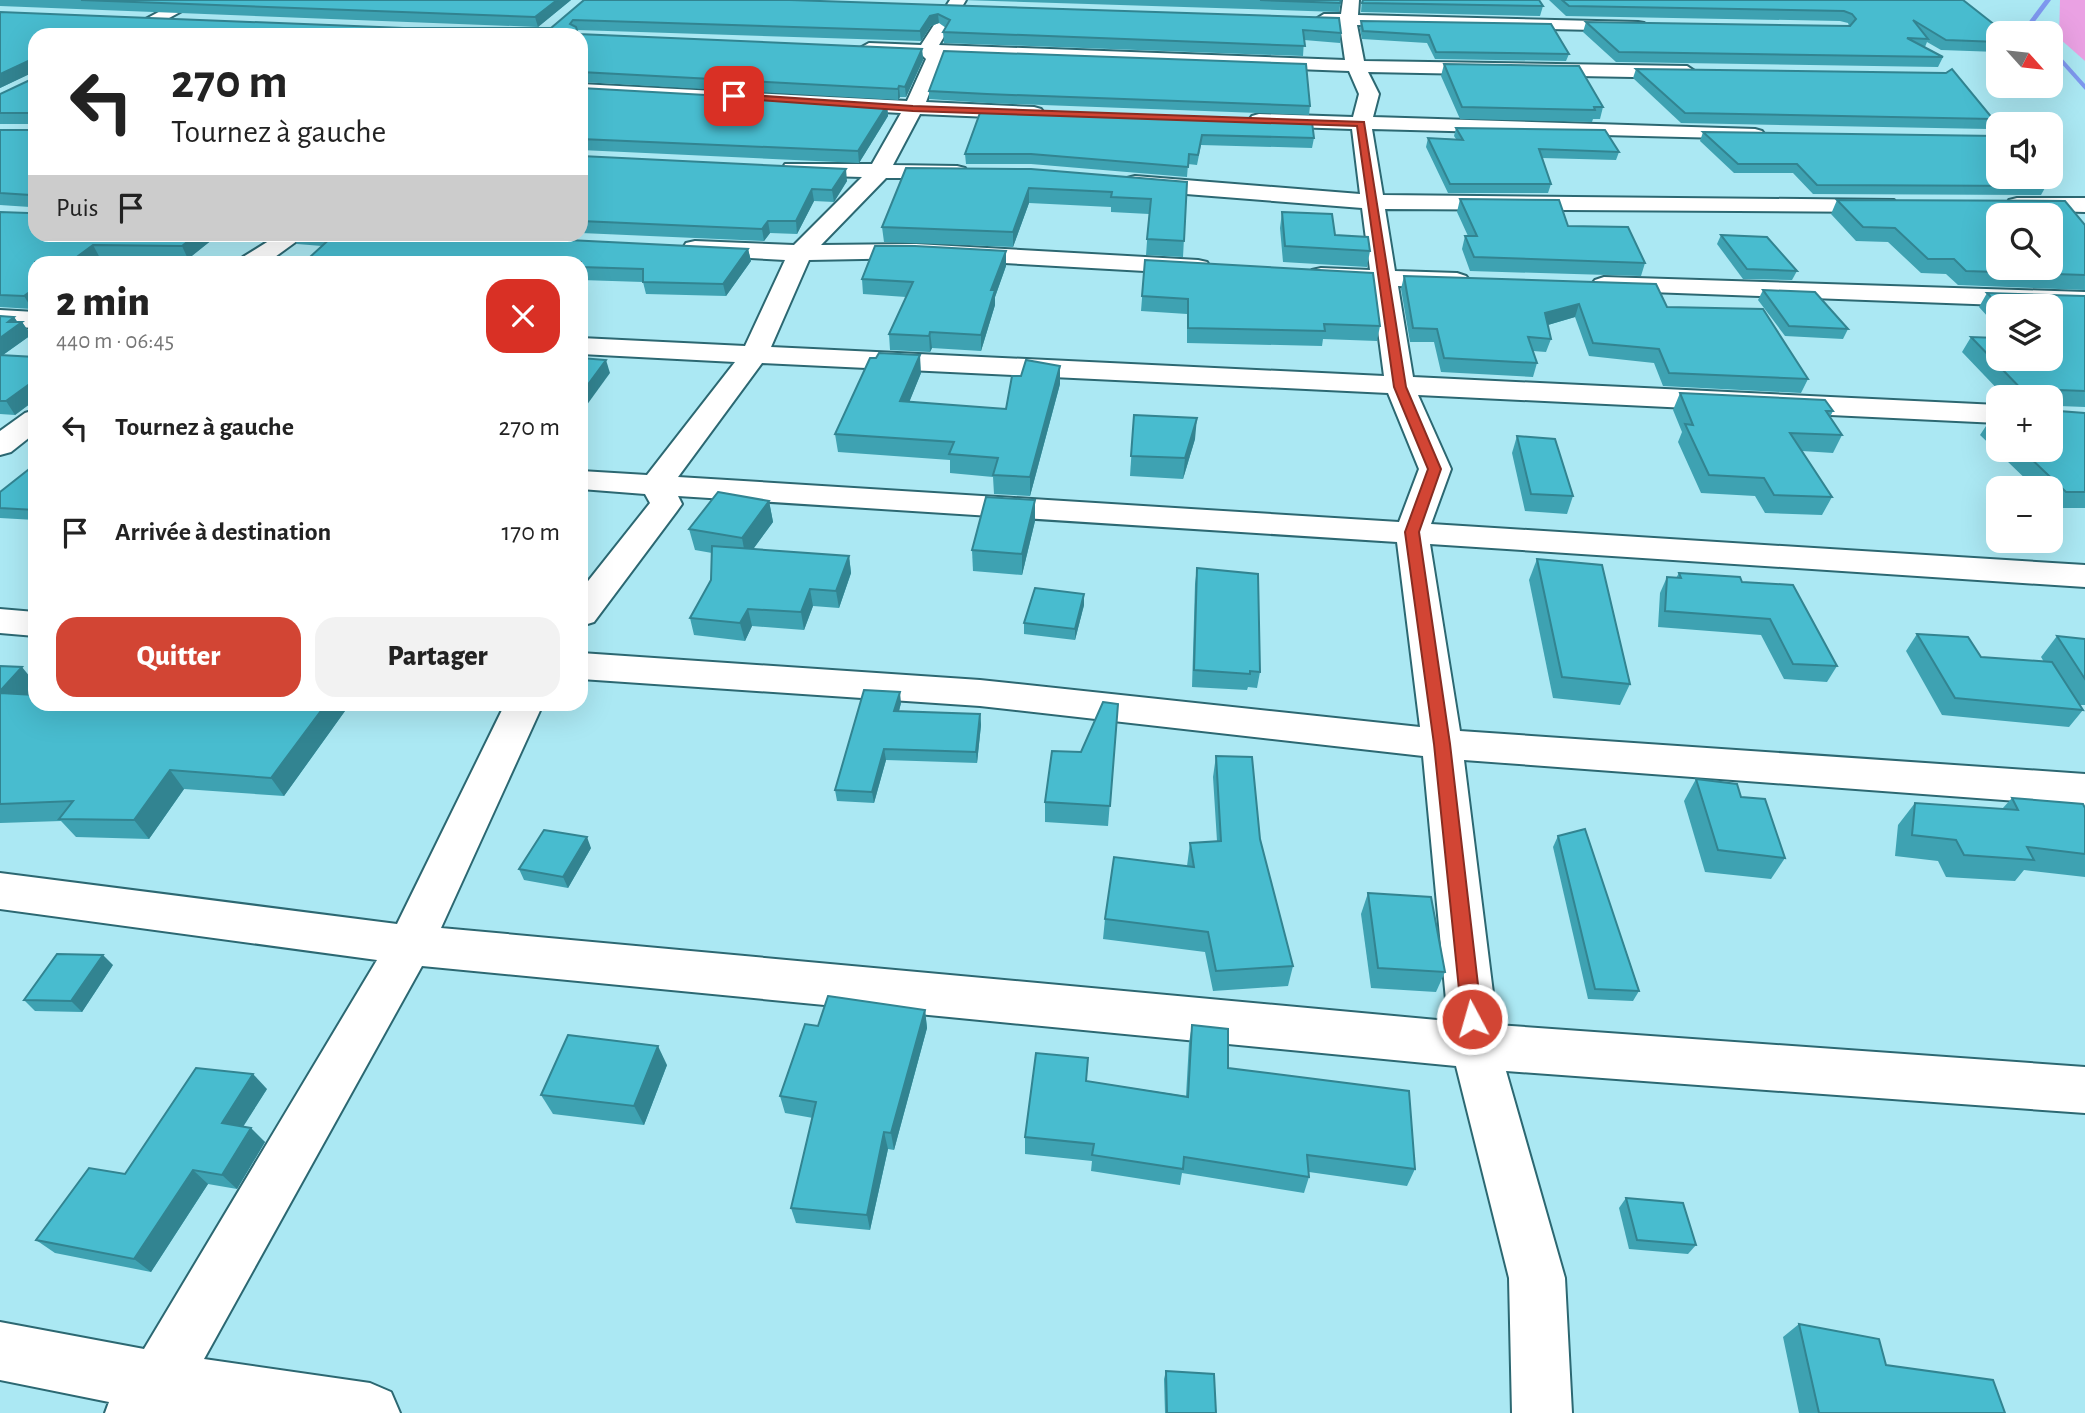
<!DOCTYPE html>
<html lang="fr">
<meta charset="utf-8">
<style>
:root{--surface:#fff;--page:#f2f2f2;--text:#222;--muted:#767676;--accent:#d24534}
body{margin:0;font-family:"Alegreya Sans",sans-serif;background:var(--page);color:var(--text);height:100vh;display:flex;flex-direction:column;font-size:26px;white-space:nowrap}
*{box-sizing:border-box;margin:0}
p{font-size:23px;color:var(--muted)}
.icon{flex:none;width:38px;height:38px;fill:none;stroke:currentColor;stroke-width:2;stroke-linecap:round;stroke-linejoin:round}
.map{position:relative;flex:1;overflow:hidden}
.side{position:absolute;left:28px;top:256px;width:560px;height:455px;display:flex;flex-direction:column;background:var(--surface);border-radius:21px;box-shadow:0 7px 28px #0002}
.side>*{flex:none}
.hud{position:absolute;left:28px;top:28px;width:560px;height:214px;border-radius:21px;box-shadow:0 7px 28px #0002;background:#fff;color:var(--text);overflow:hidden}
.needle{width:46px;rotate:117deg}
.controls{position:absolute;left:1986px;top:21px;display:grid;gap:14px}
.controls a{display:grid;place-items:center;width:77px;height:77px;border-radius:14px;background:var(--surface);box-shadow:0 7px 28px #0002;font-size:35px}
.pin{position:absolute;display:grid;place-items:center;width:60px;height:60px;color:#fff;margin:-30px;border-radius:14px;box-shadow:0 4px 10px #0006}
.me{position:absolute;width:77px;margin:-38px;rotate:354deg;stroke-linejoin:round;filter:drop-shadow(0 0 5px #0008)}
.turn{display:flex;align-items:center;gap:24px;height:147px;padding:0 28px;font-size:32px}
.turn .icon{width:91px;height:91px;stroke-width:2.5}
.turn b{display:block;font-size:49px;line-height:60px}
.then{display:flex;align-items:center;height:66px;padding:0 28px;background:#0003;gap:14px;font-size:26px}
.round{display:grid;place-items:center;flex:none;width:74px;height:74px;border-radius:21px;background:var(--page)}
.head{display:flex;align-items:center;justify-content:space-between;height:119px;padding:0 28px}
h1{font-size:42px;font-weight:800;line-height:52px}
.button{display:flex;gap:14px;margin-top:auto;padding:14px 28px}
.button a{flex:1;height:80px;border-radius:21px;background:var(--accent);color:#fff;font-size:28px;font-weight:800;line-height:80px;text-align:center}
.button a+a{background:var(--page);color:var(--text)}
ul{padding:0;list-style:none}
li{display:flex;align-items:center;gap:21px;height:105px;padding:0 28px}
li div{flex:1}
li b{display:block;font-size:26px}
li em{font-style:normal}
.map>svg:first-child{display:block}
.green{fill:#eaa1e3}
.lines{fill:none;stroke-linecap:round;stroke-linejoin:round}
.stream{fill:#7e98ef;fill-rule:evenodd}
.minor-casing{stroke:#2c6872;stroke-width:4}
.minor{fill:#fff;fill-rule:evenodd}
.wall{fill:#3ea2b2}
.shaded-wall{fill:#328491}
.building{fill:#48bccf;stroke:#328491;stroke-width:2;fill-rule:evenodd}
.route{fill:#d24534;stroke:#882d22;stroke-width:2}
</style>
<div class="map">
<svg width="2085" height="1413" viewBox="0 0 2085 1413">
<rect width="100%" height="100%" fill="#abe8f3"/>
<path class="green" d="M2060 0H2085V61L2059 38Z"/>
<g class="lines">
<g class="stream">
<path d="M2045 0H2051L2033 24 2041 33H2035L2027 24Z"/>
<path d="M2051 46 2085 84V90L2051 52Z"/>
</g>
<g class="minor-casing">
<g id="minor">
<path d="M181 0H202L138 35H116Z"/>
<path d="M950 0H966L939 45 1345 60 1340 25 1324 24 1316 19 1324 14H1341L1343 0H1359L1358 15 1638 22 1644 23 1647 27 1644 31 1357 25 1364 61 1687 66 1696 72 1687 78 1368 72 1379 94 1373 117 1755 129 1762 131 1765 135 1762 139 1372 129 1383 195 1894 200 1897 205 1894 210 1886 212 1385 209 1395 271 1457 273 1466 276 1470 281 1466 286 1457 289 1398 286 1413 377 1998 405V423L1418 395 1451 469 1431 524 2085 565V587L1430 544 1460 731 2085 774V806L1464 760 1497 1025 2085 1067V1113L1506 1071 1565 1278 1572 1413H1512L1509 1278 1456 1066 422 966 204 1359 370 1383 391 1392 400 1413H105L109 1402 0 1380V1322L144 1349 377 960 0 909V873L397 924 505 704H543L441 928 1448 1021 1423 756 980 706 581 679V653L980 680 1420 727 1397 542 678 496 682 504 677 511 594 622 581 626V590L650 503 645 494 581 489V471L647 475 735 362 581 354V338L745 346 785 260 695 255 686 253 683 248 686 243 695 241 794 245 862 177 793 175 785 174 782 169 785 164H872L901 113 581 96V84L907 101 926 59 922 55 869 53 860 48 869 43 921 45ZM943 56 1349 71 1359 94 1353 117 1259 114 1252 116 1249 120 1252 124 1259 126 1352 129 1360 194 1135 176 1127 178 1124 183 1127 188 1135 190 1362 208 1370 270 1321 268 1312 270 1309 275 1312 280 1372 285 1384 376 771 347 809 260 916 258 1198 274 1207 272 1210 267 1207 262 1198 260 916 244 821 245 886 178H965L968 173 965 168 957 166 893 165 920 114 1034 119 1041 117 1044 113 1041 109 1034 107 926 102ZM762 363 1388 393 1419 469 1399 522 678 477Z"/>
<path d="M2017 198H2085V212L2009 210 2006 205 2009 200Z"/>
<path d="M271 234H295L297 241 268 262H240L243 257 272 239Z"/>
<path d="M1604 277 2085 292V308L1595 290 1591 285 1595 280Z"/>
<path d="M0 310 35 312V328L0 326Z"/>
<path d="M35 410V433L11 452 0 455V431L25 413Z"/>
<path d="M0 609 35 612V636L0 633Z"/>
</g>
</g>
<use href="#minor" class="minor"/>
</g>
<g class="wall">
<path d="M0 0H571L538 27 0 6Z"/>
<path d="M584 0H790L1341 33 1340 43 1304 40 1303 56 944 43 943 32 946 28 939 23 931 26 921 41 577 30 578 34 922 49 923 60 906 97H900L898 100 581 82V35L35 234H270L269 238 262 242 213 239 188 259 100 258 94 262H35L32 309 0 307V212L28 213 31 211 30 207 0 205V130H29L31 128V124H0V94L30 80 31 73 0 88V12L404 28H551Z"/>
<path d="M962 0H1341L1339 12Z"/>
<path d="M1362 0H1539L1543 6 1540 16 1361 12Z"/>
<path d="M1549 0H1963L1998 33V52L1941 50 1927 42 1925 47 1943 57 1938 67 1616 62 1583 32 1586 22 1849 26 1848 23 1840 21 1566 16Z"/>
<path d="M1361 21 1569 54 1566 61 1435 59 1427 43 1362 39 1360 29Z"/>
<path d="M1444 64 1603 107 1600 119H1593L1592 122 1460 119 1441 76Z"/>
<path d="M1636 69 1993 119 1988 129 1681 123 1633 78Z"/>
<path d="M581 88 887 105 888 116 859 163 581 150Z"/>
<path d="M929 91 1310 106 1309 115 987 103 929 99Z"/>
<path d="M981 110 1314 138 1312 148 1201 145 1197 165 1188 164 1187 177 1031 164H966L965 154Z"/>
<path d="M1456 128 1619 152 1616 160 1542 158 1551 184 1548 193H1448L1426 147 1428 138 1456 139 1454 136Z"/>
<path d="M1703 132 2046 186 2041 195 1813 194 1793 173H1734L1700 141Z"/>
<path d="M581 156 847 181 834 202 814 201 797 234 770 233 764 241 581 233Z"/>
<path d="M906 168 1187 182 1183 257 1146 255 1149 214 1111 212V207L1029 203 1013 247 884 242 882 227Z"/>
<path d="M1460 199 1568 226 1645 263 1641 276 1470 271 1462 249 1465 236H1468L1457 212Z"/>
<path d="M1837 200 2085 225V290L1958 285 1946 274 1921 273 1888 242 1856 241 1831 214Z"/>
<path d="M1282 212 1370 251 1367 267 1283 262 1280 228Z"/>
<path d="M292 234H450L748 249 751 261 726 296 646 294 643 282 581 280V262H312L310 257 322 246 297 244Z"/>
<path d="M1721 235 1797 271 1792 280 1743 279 1717 244Z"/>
<path d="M1145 260 1380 326 1377 341 1323 339 1322 346 1187 343V314L1141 311Z"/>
<path d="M1006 266 995 297V305L981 351 932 348 930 352 890 350 889 334 906 297 863 294 862 279Z"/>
<path d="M1404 276 1667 307 1808 379 1801 393 1663 386 1654 363 1589 356 1575 317 1548 325 1551 339 1546 352 1533 351 1537 363 1533 377 1441 372 1434 342H1410L1401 289Z"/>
<path d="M1763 290 1848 329 1843 339 1785 336 1758 300Z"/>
<path d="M1987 293 2085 296V407L2059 406V411L2085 413V508H2055L2051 504V488H2035L1980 435 1990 420H1998V450H2051V397H2005L1962 352 1971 337 2051 359V306H1998V328L1979 307Z"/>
<path d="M0 316 14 317 17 322H22L31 335 3 355 35 357V400L15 415 0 414Z"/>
<path d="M921 373 909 402 1006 409 1060 384 1030 496 994 494 993 477 950 473V460L838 452 835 434Z"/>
<path d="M1680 393 1833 411 1830 417 1842 435 1833 453 1802 451 1832 497 1822 515 1765 513 1755 496 1701 493 1678 442 1682 432 1673 410Z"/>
<path d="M1134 415 1195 439 1183 479 1130 476Z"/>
<path d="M1517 436 1573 496 1567 514 1525 511 1512 453Z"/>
<path d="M35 466V520L0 518V492Z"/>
<path d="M1035 500V521L1022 575 973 571 972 550Z"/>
<path d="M769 501 773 522 753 549 849 556 851 573 839 608 813 606 804 630 752 626 745 641 694 635 690 618 711 580 712 553 695 550 689 529Z"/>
<path d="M1537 559 1630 684 1620 705 1553 698 1529 580Z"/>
<path d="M1197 568 1260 672 1257 688 1248 687 1247 690 1192 687 1195 584Z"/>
<path d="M1679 573 1742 582 1837 666 1827 682 1784 679 1761 635 1658 627 1660 593 1667 577 1676 578Z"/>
<path d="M1084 605 1075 640 1024 634V623Z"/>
<path d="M1917 634 1981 657 2044 662 2041 657 2057 636 2085 639V705H2080L2083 710 2069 727 1942 715 1906 651Z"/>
<path d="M0 666 35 683V688L29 695 35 704H350L284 796 184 789 149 839 76 837 61 821 0 823Z"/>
<path d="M901 703 899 711 980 714 981 725 977 763 886 760 874 803 837 801 835 790Z"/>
<path d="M1118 704 1108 826 1045 822V802Z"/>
<path d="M1216 756 1260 839 1293 966 1288 986 1213 991 1205 952 1103 939 1105 919 1187 866 1190 843 1217 841 1213 777Z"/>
<path d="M1696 779 1741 797 1785 858 1771 879 1705 872 1684 801Z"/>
<path d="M2012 798 2085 808V877L2024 870 2015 881 1946 877 1938 861 1895 856 1898 825 1915 803 2002 809Z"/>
<path d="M1558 836 1639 991 1633 1001 1588 999 1553 847Z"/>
<path d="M591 848 568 888 524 880 519 869Z"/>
<path d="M1368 893 1445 972 1436 992 1371 988 1361 914Z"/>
<path d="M113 965 82 1012 35 1011 24 1000Z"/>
<path d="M925 1010 927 1028 894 1150 888 1149 870 1230 796 1223 791 1208 813 1118 785 1113 780 1096 818 1026Z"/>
<path d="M1192 1025 1228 1068 1415 1169 1407 1186 1309 1172V1177L1304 1193 1182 1173 1180 1185 1091 1171 1092 1161 1025 1154V1137L1087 1081 1186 1096 1189 1043Z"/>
<path d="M667 1065 644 1125 553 1114 541 1095Z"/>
<path d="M267 1089 243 1126 265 1142 237 1189 208 1184 151 1272 55 1253 36 1240 125 1174Z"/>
<path d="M1626 1198 1696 1245 1688 1254 1629 1249 1619 1208Z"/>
<path d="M1799 1324 1886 1365 2005 1413H1799L1783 1337Z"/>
<path d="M1166 1371 1216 1413H1165L1164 1379Z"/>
</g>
<g class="shaded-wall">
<path d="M557 0H571L538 27 535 17Z"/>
<path d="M938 14 939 23 931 26 921 41 920 31 930 16Z"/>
<path d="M922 49 923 60 906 97 905 87Z"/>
<path d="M28 61 34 72 0 88V74Z"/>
<path d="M899 86 900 97 898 100V89Z"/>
<path d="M887 105 888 116 859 163 858 151Z"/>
<path d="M846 169 847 181 834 202 832 190Z"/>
<path d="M1029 188V203L1013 247V232Z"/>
<path d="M812 189 814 201 797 234 796 221Z"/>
<path d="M768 221 770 233 764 241 762 229Z"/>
<path d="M197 234H211L213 239 188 259 182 246Z"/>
<path d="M258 234H270L269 238 262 242Z"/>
<path d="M93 245 100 258 94 262H70Z"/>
<path d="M748 249 751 261 726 296 723 284Z"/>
<path d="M1006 251V266L995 297V305L981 351V335L991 290Z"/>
<path d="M35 288V307L32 309 24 296Z"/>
<path d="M1579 304 1575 317 1541 327 1545 313Z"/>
<path d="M14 317 19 324 22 322 31 335 0 357V338L8 322Z"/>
<path d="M930 332 932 348 930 352 929 336Z"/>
<path d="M920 355 921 373 902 420 900 401Z"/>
<path d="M606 360 610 373 581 413V394Z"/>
<path d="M1060 366V384L1030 496V477Z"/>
<path d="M35 380V400L15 415 6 401Z"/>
<path d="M1197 418 1195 439 1183 479 1185 458Z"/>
<path d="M1035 500V521L1022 575V554Z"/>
<path d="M769 501 773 522 746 559 742 538Z"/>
<path d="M849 556 851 573 839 608 836 591Z"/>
<path d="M810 589 813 606 804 630 801 612Z"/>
<path d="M1084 594V605L1075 640V629Z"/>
<path d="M748 609 752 626 745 641 740 623Z"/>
<path d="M22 667 35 683V688L14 712 0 695V691Z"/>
<path d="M900 692 901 703 896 722 894 711Z"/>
<path d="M326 704H350L284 796 271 778Z"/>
<path d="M980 714 981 725 977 763 976 752Z"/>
<path d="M884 749 886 760 874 803 872 792Z"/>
<path d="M170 770 184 789 149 839 134 820Z"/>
<path d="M587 837 591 848 568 888 563 877Z"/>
<path d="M103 955 113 965 82 1012 71 1001Z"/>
<path d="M925 1010 927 1028 894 1150 891 1133Z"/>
<path d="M658 1046 667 1065 644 1125 634 1106Z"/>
<path d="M253 1074 267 1089 236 1138 222 1123Z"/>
<path d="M251 1128 265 1142 237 1189 222 1175Z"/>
<path d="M884 1132 888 1149 870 1230 867 1215Z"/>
<path d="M193 1170 208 1184 151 1272 134 1259Z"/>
</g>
<g class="building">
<path d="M81 0H557L535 17Z"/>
<path d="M584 0H790L1339 18 1341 33 1303 30 1305 46 943 32 950 20 938 14 930 16 920 31 573 20 570 24 576 27 578 34 922 49 905 87 899 86 898 89 581 72V35H35V234H197L182 246 93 245 70 262H35V288L24 296 0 295V212L28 213 31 211 30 195 0 193V130H29L31 128V116L29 113H0V94L30 80 31 62 28 61 0 74V12L404 28H551Z"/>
<path d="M1260 0H1341L1340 3Z"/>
<path d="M1363 0H1539L1543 6 1362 3Z"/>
<path d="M1562 0H1963L2005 33H1998V42L1946 40 1913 20 1928 39 1907 38 1943 57 1619 52 1586 22 1850 26 1856 19 1852 14 1844 11 1569 6Z"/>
<path d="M1361 21 1551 24 1569 54 1436 52 1429 35 1363 31Z"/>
<path d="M944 51 1306 64 1310 106 987 94 929 91Z"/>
<path d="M1444 64 1579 66 1603 107H1594L1595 110 1462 107Z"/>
<path d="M1636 69 1946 73 1952 69 1993 119 1685 113Z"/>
<path d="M581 88 887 105 858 151 581 139Z"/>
<path d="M981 110 1312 122 1314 138 1202 135 1198 155 1189 154 1188 167 1031 154H965Z"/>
<path d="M1456 128 1605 130 1619 152 1539 149 1551 184H1450L1428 138 1463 140Z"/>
<path d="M1703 132 1998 136V177H2038L2046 186 1817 185 1797 164H1738Z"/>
<path d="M581 156 846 169 832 190 812 189 796 221H768L762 229 581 221Z"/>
<path d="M906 168 1031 169 1187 182 1184 241 1147 239 1151 199 1111 197 1112 192 1029 188 1013 232 882 227Z"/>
<path d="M1460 199 1559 200 1568 226 1628 227 1645 263 1474 257 1465 236H1477Z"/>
<path d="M1837 200 2065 201 2085 225V275L1966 271 1954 259H1928L1895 228 1863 227ZM1998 215H2051V268H1998Z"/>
<path d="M1282 212 1332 214 1335 235 1368 237 1370 251 1285 246Z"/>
<path d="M332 234H450L748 249 723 284 643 282V269L581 267V262H458L310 257 334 235Z"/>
<path d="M1721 235 1767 237 1797 271 1747 269Z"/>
<path d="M875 246H915L1006 251 991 290H995L981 335 930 332 929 336 889 334 913 282 862 279Z"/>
<path d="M1145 260 1373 273 1380 326 1324 324 1325 331 1188 328V299L1142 296Z"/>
<path d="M1404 276 1656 284 1667 307 1763 309 1808 379 1669 373 1659 349 1593 343 1579 304 1545 313 1551 339 1528 337 1537 363 1444 358 1437 329 1413 328Z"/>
<path d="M1763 290 1815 292 1848 329 1789 326Z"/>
<path d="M1987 293 2085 296V391L2059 390V411L2085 413V492H2066L2022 450H2051V397H2029L1971 337 1998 338V359H2051V306H2000Z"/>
<path d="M0 316 14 317 8 322H22L0 338Z"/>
<path d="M879 353 920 355 900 401 1006 409 1012 376H1021L1026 360 1060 366 1030 477 993 475 998 458 949 454 954 442 835 434 870 358H876Z"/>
<path d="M0 355 35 357V380L6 401H0Z"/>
<path d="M581 358 606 360 581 394Z"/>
<path d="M1680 393 1825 400 1833 411H1826L1842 435 1790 433 1832 497 1774 495 1764 478 1709 475 1685 424 1693 425Z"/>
<path d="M1134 415 1197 418 1185 458 1131 456Z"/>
<path d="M1990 420H1998V428Z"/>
<path d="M1517 436 1555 439 1573 496 1531 494Z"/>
<path d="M33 466H35V510L0 508V492Z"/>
<path d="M718 492 769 501 742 538 689 529Z"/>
<path d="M986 497 1035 500 1022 554 972 550Z"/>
<path d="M712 546 849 556 836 591 810 589 801 612 748 609 740 623 690 618 711 580Z"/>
<path d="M1537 559 1602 565 1630 684 1562 677Z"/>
<path d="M1197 568 1258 574 1260 672 1250 671V674L1194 670Z"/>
<path d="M1679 573 1740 577 1742 582 1793 585 1837 666 1793 664 1770 619 1665 611 1667 577 1681 578Z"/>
<path d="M1035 588 1084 594 1075 629 1024 623Z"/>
<path d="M1917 634 1968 637 1981 657 2052 662 2083 710 1955 698Z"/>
<path d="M2057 636 2085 639V679Z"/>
<path d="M0 666 22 667 0 691Z"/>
<path d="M864 690 900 692 894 711 980 714 976 752 884 749 872 792 835 790Z"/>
<path d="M0 693 35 695V704H326L271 778 170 770 134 820 59 819 73 801 0 804Z"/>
<path d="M1103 702 1118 704 1110 806 1045 802 1052 751 1081 752Z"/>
<path d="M1216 756 1252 757 1260 839 1293 966 1216 971 1208 932 1105 919 1114 857 1194 867 1190 843 1221 841Z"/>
<path d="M1696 779 1737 784 1741 797 1765 799 1785 858 1718 850Z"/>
<path d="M2012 798 2083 804 2085 808V854L2027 847 2034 860 1964 855 1956 840 1912 835 1915 803 2018 810Z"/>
<path d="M1585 829 1639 991 1595 989 1558 836Z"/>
<path d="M544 830 587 837 563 877 519 869Z"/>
<path d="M1368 893 1431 897 1445 972 1378 968Z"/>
<path d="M57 954 103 955 71 1001 24 1000Z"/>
<path d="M828 996 925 1010 891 1133 884 1132 867 1215 791 1208 816 1102 780 1096 805 1024 818 1026Z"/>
<path d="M1192 1025 1228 1029V1068L1409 1091 1415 1169 1307 1155 1309 1177 1184 1157 1183 1169 1092 1155 1094 1144 1025 1137 1036 1053 1088 1058 1086 1081 1188 1097Z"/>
<path d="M568 1035 658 1046 634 1106 541 1095Z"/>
<path d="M196 1068 253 1074 222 1123 251 1128 222 1175 193 1170 134 1259 36 1240 89 1168 125 1174Z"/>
<path d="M1626 1198 1683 1203 1696 1245 1637 1240Z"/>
<path d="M1799 1324 1879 1339 1886 1365 1993 1380 2005 1413H1819Z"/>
<path d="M1166 1371 1214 1374 1216 1413H1167Z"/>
</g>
<path class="route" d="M734 94 913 106 1364 122 1406 387 1441 469 1419 532 1450 744 1482 1019 1479 1025 1472 1028 1465 1025 1462 1019 1434 744 1405 532 1428 469 1394 387 1357 126 913 111 731 98Z"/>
</svg>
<div class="controls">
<a><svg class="needle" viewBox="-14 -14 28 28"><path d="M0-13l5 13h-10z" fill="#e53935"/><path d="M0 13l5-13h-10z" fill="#767676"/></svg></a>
<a><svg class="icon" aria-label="sound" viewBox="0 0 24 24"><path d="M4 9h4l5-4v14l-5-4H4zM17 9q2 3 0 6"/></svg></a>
<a><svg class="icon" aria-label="search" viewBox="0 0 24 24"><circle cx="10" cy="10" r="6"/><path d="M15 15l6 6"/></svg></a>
<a><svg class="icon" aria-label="layers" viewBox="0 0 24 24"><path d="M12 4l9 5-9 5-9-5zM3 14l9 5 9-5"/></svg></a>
<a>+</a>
<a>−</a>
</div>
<div class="pin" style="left:734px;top:96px;background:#d93025"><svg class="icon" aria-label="arrive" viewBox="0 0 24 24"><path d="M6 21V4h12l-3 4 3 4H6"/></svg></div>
<svg class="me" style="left:1472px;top:1019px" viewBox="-20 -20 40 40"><circle r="17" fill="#d24534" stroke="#fff" stroke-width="3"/><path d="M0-11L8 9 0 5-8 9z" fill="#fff"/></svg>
<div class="hud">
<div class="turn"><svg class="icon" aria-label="left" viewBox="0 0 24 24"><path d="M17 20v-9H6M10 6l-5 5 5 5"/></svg><div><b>270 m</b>Tournez à gauche</div></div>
<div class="then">Puis<svg class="icon" aria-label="arrive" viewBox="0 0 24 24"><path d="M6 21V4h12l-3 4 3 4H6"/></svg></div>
</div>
<section class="side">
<div class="head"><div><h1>2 min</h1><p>440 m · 06:45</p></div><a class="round" style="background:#d93025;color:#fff"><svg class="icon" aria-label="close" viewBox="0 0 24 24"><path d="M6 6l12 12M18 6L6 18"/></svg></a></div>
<ul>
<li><svg class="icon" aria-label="left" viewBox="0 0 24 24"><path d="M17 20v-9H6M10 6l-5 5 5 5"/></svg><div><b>Tournez à gauche</b></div><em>270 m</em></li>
<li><svg class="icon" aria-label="arrive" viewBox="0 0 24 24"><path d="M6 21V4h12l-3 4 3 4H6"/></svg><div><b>Arrivée à destination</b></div><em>170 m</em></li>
</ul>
<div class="button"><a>Quitter</a><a>Partager</a></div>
</section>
</div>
